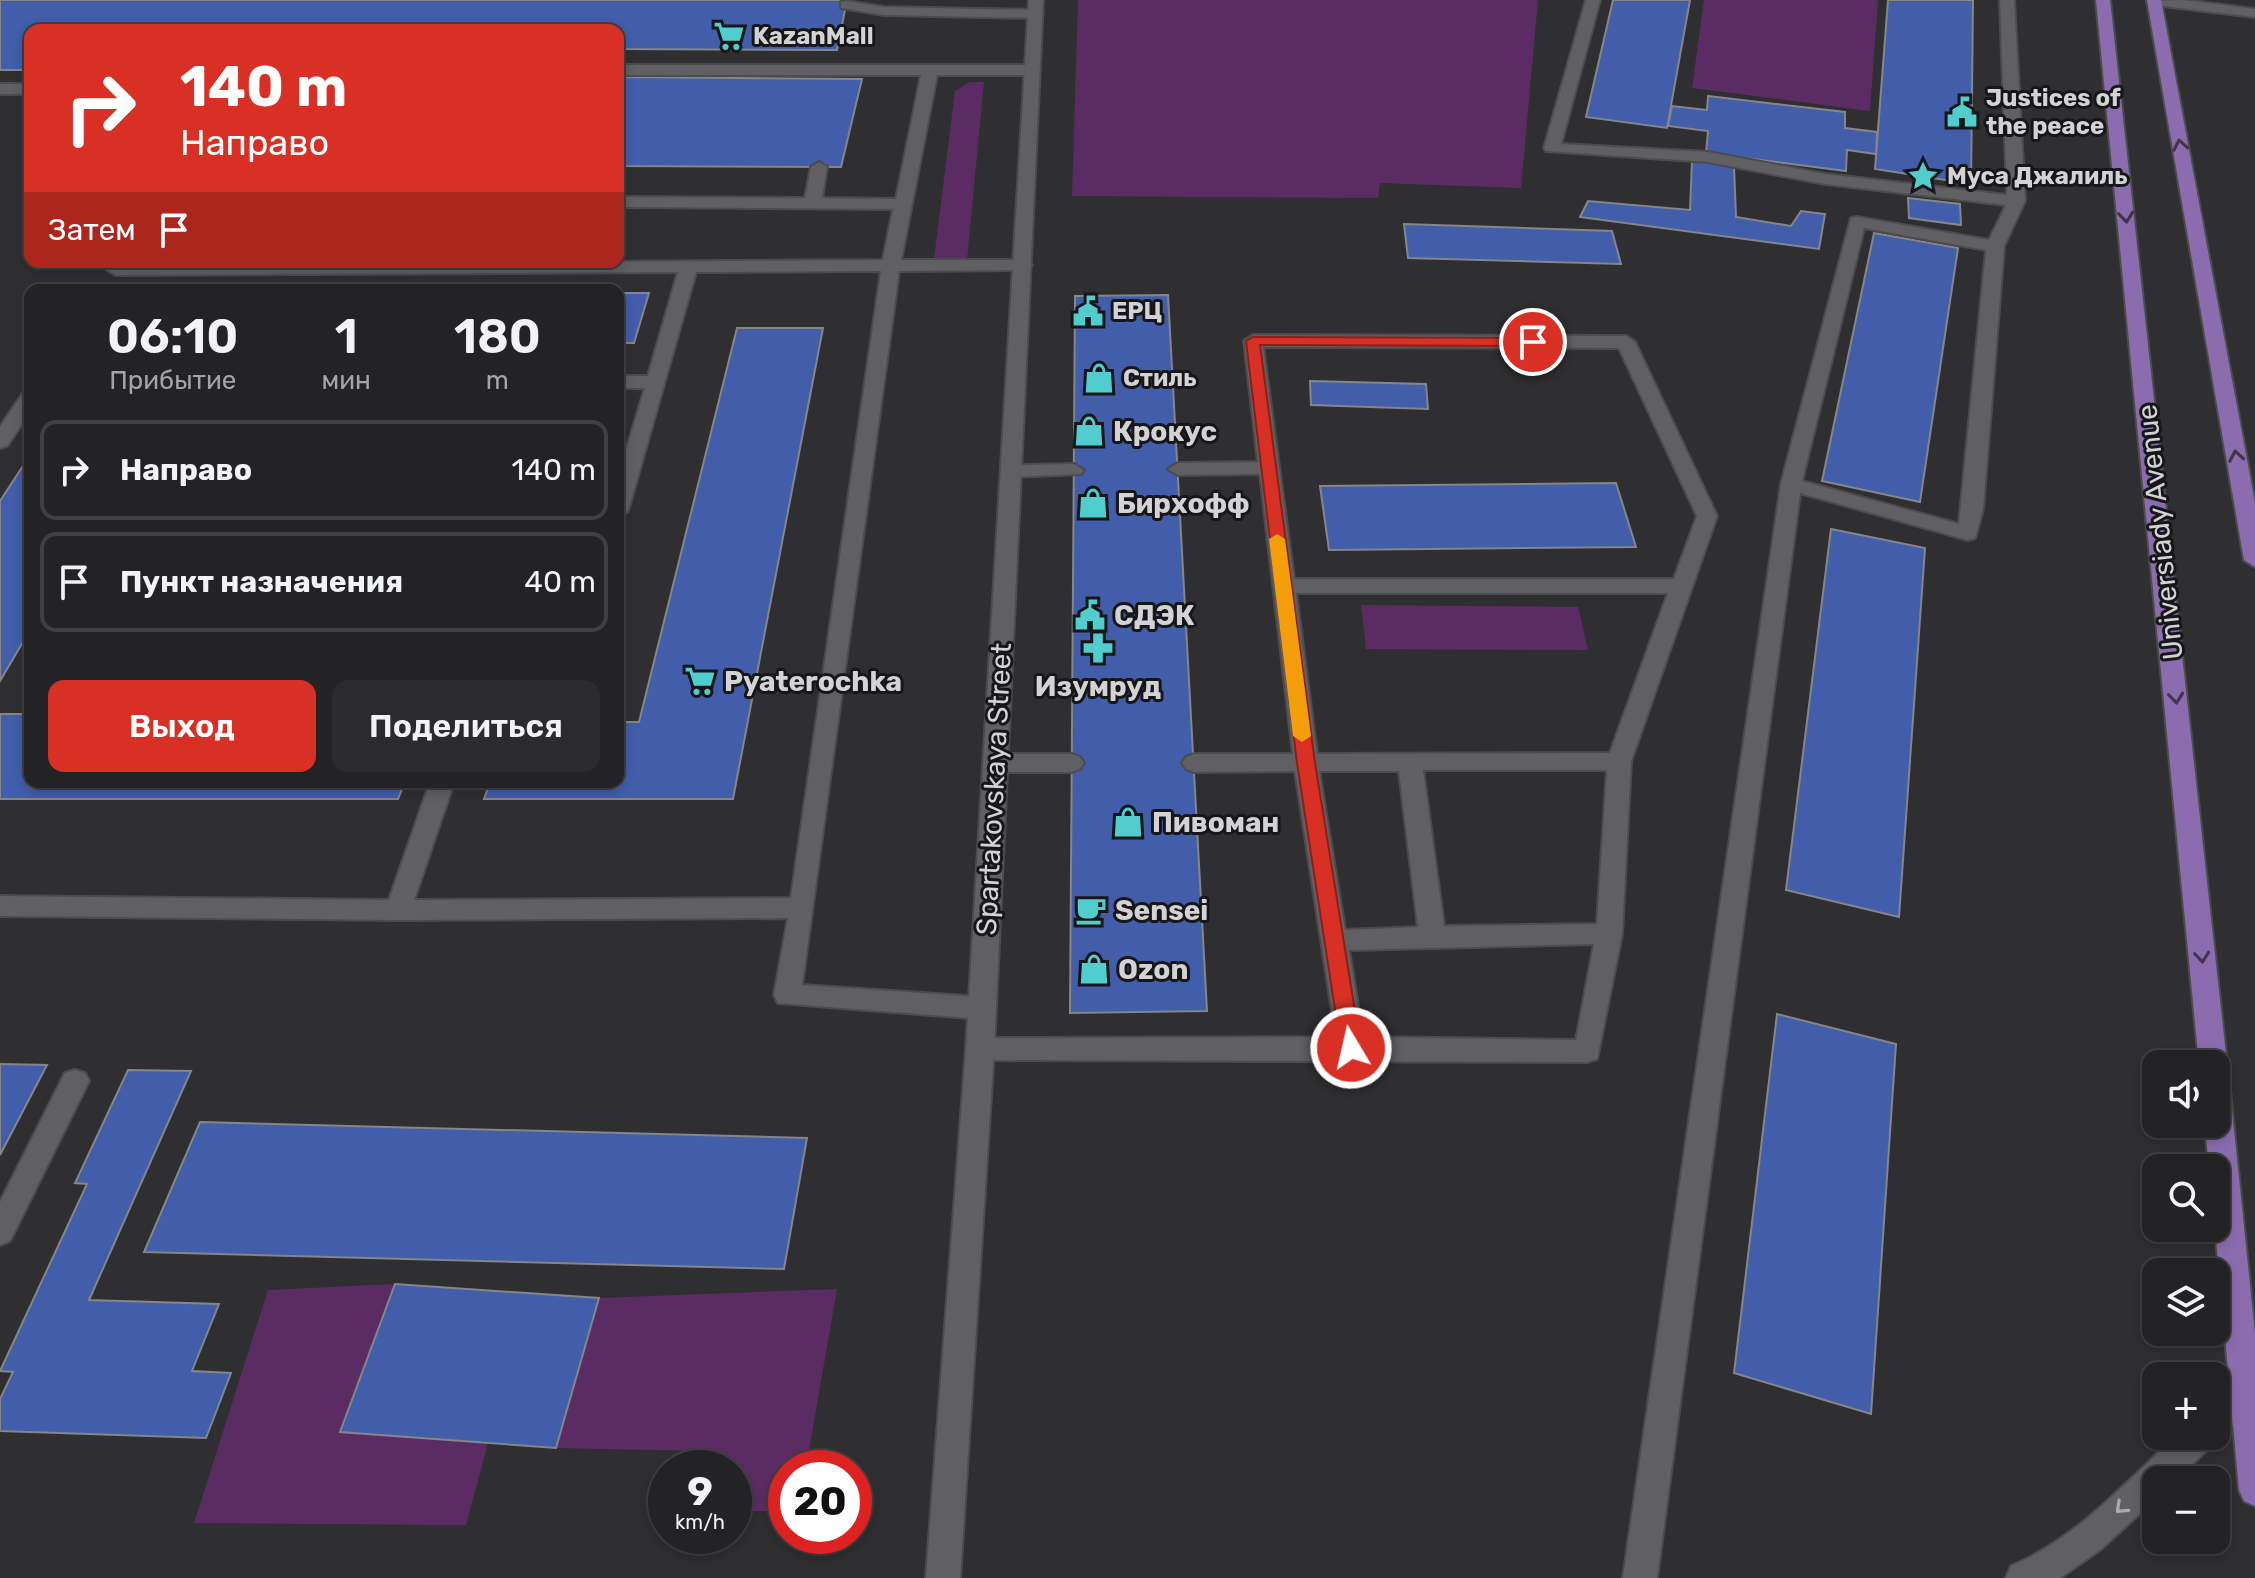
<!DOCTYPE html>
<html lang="ru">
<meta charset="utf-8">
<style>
:root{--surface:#232326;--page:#2b2b2e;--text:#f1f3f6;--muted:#a3a4a7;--line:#404043;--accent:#d93025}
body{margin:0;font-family:Rubik,sans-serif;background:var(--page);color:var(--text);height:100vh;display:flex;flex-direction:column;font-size:30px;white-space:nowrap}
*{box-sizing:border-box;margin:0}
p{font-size:26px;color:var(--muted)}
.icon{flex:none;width:44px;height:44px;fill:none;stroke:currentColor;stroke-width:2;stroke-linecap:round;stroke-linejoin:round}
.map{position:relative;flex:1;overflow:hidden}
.panel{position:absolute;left:24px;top:284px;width:600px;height:504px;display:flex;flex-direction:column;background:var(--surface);border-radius:16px;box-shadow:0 4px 12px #0003,0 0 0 2px var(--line)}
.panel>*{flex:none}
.top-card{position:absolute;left:24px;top:24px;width:600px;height:244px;border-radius:16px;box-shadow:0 4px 12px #0003,0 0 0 2px var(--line);background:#d93025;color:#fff;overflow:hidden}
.controls{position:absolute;left:2142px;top:1050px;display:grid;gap:16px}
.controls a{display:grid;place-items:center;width:88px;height:88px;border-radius:16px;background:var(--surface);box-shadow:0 4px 12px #0003,0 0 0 2px var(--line);font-size:40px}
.speed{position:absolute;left:648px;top:1450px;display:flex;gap:16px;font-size:40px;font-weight:700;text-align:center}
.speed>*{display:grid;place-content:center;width:104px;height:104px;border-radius:50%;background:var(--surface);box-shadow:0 4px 12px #0003,0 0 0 2px var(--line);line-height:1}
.speed small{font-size:20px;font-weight:400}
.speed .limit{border:12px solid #d22;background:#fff;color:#111}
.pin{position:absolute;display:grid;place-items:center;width:68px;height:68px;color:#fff;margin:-34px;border:4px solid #fff;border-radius:50%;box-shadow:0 2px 8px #0007}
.me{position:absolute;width:88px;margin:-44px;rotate:351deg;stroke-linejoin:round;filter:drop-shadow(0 0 6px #0008)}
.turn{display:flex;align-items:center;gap:28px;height:168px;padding:0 24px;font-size:36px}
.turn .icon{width:104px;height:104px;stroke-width:2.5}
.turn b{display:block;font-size:56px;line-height:68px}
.then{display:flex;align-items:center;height:76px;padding:0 24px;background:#0003;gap:16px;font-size:30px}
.eta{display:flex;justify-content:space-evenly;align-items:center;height:136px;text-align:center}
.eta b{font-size:48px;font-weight:600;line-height:56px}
.primary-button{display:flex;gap:16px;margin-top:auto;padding:16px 24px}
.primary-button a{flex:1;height:92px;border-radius:16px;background:var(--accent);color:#fff;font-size:32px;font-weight:600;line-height:92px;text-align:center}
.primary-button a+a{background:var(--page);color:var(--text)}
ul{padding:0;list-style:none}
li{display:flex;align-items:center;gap:24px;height:100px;margin:0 16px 12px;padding:0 8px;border:4px solid var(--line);border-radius:16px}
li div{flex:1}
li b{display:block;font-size:30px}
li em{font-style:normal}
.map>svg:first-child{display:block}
.green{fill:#5b2c63}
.building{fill:#425daa;stroke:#84868a;stroke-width:2}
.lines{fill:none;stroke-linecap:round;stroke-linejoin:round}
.service-casing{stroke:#4c4c4e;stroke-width:4}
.minor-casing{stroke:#4c4c4e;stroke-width:4}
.primary-casing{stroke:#4c4c4e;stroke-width:4}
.service{fill:#606064;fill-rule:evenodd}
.minor{fill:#606064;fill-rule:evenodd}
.primary{fill:#8b6daf;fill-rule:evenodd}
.oneway{stroke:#40354e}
.oneway2{stroke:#ababad}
.route{fill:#d93025;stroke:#8d1f18;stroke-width:2}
.slow{fill:#f59e0b}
.labels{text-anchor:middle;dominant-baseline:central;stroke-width:6;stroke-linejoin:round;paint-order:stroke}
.far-poi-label{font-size:24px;font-weight:bold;fill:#d3d3d5;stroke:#171719;text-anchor:start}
.poi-label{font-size:28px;font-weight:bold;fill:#d3d3d5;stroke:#171719;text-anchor:start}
.street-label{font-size:28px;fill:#d3d3d5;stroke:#171719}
</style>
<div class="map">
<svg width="2255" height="1578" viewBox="0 0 2255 1578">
<rect width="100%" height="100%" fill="#2f2f32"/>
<g class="green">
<path d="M1078 0H1538L1521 188 1380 183 1378 198 1072 196Z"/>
<path d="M1704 0H1878L1870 111 1692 88Z"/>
<path d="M970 82H984L967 260 934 259 955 91Z"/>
<path d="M1361 605 1578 607 1588 650 1366 649Z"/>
<path d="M395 1284 340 1431 488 1443 466 1525 194 1523 268 1290Z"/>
<path d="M837 1289 806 1468H786V1511H734V1468H704V1451L556 1448 599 1298Z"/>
</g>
<g class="building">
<path d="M0 0H847L837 50 618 49V30H30V70H0Z"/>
<path d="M1613 0H1690L1667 128 1586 117Z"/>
<path d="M1888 0H1973L1971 184 1875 169Z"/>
<path d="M618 77 862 79 841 167 618 166Z"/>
<path d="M1708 96 1845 112V128L1877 132 1876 154 1847 150 1846 171 1706 153 1708 131 1668 126 1672 106 1707 110Z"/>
<path d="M1692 161 1734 166 1736 217 1791 226 1801 211 1825 214 1819 249 1580 217 1588 201 1690 210Z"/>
<path d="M1908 198 1960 204 1961 225 1909 218Z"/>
<path d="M1404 224 1612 231 1621 264 1408 258Z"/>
<path d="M1874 233 1958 248 1920 502 1822 481Z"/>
<path d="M618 293H649L634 343H618Z"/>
<path d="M1168 295 1207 1011 1070 1013 1075 296Z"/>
<path d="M737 328H823L733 799H484L490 782H618V722H639Z"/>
<path d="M1310 381 1426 384 1428 409 1311 405Z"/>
<path d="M30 455V630L0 681V501Z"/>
<path d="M1616 483 1636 547 1329 550 1320 486Z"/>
<path d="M1831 529 1925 548 1899 917 1786 890Z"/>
<path d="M0 714H30V782H405L398 799H0Z"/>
<path d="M1777 1014 1896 1044 1871 1414 1734 1373Z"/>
<path d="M0 1064 47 1065 0 1155Z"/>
<path d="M128 1070 191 1071 89 1300 219 1304 192 1371 231 1373 206 1438 0 1431V1399L13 1372 0 1371 87 1184 75 1183Z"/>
<path d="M200 1122 807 1138 784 1269 144 1252Z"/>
<path d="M395 1284 599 1298 556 1448 340 1432Z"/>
</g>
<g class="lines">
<g class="service-casing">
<g id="service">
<path d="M1586 0H1600L1561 144 1708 152 1825 174 2007 195 2000 0H2014L2025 201 2004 246 1983 509 1975 538 1968 540 1800 493 1657 1578H1623L1781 484 1851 218 1857 217 1989 240 2006 205 1825 184 1708 162 1546 151 1544 148ZM1864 228 1986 250 1959 524 1802 481Z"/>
<path d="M2183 0 2255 9V17L2154 5 2147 1Z"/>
<path d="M846 1 884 7 1036 10 1043 14 1036 18 884 15 841 8V2Z"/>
<path d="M618 65H1032L1040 70 1032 75H937L901 260H1023L1032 265 1023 270 899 271 802 985 982 997 991 1000 995 1008 991 1016 982 1019 778 1003 774 995 788 918 398 920 0 916V896L389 900 430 782H454L414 900 791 898 881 271 696 272 628 511 618 518V477L645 388H618V376H648L678 272 116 275 107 270 116 265 883 260 893 209 618 207V197L805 198 811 167 819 162 827 167 822 198 896 199 921 75H618Z"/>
<rect x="0" y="84" width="30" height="10"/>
<path d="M1253 335 1626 336 1635 342 1717 516 1631 761 1622 934 1597 1059 1587 1062 980 1060 970 1057 966 1049 970 1041 980 1038 1336 1037 1295 771 1194 772 1186 769 1182 763 1186 757 1194 754H1293L1260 474 1178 475 1168 469 1178 463 1258 462 1244 341ZM1263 347 1619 348 1697 516 1674 579H1294ZM1296 593H1668L1610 753 1317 754ZM1423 770H1607L1597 924 1444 926ZM1319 771H1399L1418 927 1345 930ZM1594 944 1576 1040 1363 1037 1349 950Z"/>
<path d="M30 391V412L7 446 0 448V427L23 393Z"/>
<path d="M1074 464 1084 470 1081 474 1011 477 1001 471 1011 465Z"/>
<path d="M996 754H1072L1080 757 1084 763 1080 769 1072 772H996L988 769 984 763 988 757Z"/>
<path d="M75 1070 85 1073 89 1081 10 1241 0 1245V1202L65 1073Z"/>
</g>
</g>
<g class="minor-casing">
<g id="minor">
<path d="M1029 0H1043L994 1049 960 1578H926L966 1049Z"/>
<path d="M2246 1377 2255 1381V1404L2227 1431 2216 1435V1399L2235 1382Z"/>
<path d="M2176 1436H2215L2210 1447 2176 1480H2156V1499L2101 1549 2060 1578H2006L2011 1566C2076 1539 2125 1483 2176 1436Z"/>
</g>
</g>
<g class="primary-casing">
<g id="primary">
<path d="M2096 0H2110L2227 1064 2223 1072 2216 1074V1064H2199Z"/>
<path d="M2147 0H2161L2255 503V567L2244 560Z"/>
<path d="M2216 1079 2226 1083 2230 1091 2255 1334V1506L2244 1501 2239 1490 2215 1228 2216 1168H2209L2205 1124H2216Z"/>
</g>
</g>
<use href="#service" class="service"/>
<use href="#minor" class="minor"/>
<use href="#primary" class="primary"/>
</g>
<defs><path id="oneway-chevron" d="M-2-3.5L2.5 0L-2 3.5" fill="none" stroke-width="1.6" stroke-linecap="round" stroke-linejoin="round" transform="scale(2)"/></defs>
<g class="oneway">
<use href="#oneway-chevron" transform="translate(2180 145) rotate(-100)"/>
<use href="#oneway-chevron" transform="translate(2126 217) rotate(84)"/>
<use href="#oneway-chevron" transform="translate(2236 456) rotate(-100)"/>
<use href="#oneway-chevron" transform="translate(2176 698) rotate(84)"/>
<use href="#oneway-chevron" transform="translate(2202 957) rotate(84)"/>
</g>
<use class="oneway2" href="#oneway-chevron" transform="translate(2121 1508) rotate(137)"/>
<path class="route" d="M1253 337 1533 338 1540 342 1533 346 1260 345 1315 763 1361 1048 1358 1054 1351 1056 1344 1054 1341 1048 1297 763 1246 341Z"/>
<path class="slow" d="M1277 534 1285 539 1311 736 1302 742 1293 736 1269 539Z"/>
<defs>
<g id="supermarket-bare" transform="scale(2.4)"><path d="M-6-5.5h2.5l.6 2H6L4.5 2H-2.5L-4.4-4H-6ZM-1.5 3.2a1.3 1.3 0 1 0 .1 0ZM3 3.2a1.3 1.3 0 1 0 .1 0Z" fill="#52cdcd" stroke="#171719" stroke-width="2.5" paint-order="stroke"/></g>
<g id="civic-bare" transform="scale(2.4)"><path d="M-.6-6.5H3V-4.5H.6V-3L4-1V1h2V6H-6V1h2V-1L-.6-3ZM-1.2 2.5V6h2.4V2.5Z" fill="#52cdcd" stroke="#171719" stroke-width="2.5" paint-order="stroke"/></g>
<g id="sight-bare" transform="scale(2.4)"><path d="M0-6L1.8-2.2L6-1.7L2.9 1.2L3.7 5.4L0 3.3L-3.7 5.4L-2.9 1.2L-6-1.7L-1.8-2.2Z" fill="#52cdcd" stroke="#171719" stroke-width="2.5" paint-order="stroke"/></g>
<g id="shop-bare" transform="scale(2.4)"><path d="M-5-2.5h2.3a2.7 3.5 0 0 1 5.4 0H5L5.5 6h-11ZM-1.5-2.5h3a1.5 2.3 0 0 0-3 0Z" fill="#52cdcd" stroke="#171719" stroke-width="2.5" paint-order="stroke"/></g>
<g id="pharmacy-bare" transform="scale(2.4)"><path d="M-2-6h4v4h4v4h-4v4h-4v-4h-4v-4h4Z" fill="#52cdcd" stroke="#171719" stroke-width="2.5" paint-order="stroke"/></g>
<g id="cafe-bare" transform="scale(2.4)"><path d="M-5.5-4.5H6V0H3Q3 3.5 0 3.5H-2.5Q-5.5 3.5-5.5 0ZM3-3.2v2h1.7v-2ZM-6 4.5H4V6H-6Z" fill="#52cdcd" stroke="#171719" stroke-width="2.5" paint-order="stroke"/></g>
</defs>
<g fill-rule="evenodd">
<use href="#supermarket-bare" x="729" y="36"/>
<use href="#civic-bare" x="1962" y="112"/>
<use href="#sight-bare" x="1923" y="176"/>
<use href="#civic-bare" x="1088" y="311"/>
<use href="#shop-bare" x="1099" y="378"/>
<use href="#shop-bare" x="1089" y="431"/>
<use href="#shop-bare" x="1093" y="503"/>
<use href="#civic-bare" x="1090" y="615"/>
<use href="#pharmacy-bare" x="1098" y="648"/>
<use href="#supermarket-bare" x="700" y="681"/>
<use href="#shop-bare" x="1128" y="822"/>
<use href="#cafe-bare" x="1091" y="910"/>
<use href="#shop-bare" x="1094" y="969"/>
</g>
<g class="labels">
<g class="far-poi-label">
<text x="753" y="36">KazanMall</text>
<text x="1986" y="98">Justices of<tspan x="1986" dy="28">the peace</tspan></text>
<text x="1947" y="176">Муса Джалиль</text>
<text x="1112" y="311">ЕРЦ</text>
<text x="1123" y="378">Стиль</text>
</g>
<g class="poi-label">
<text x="1113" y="431">Крокус</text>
<text x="1117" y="503">Бирхофф</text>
<text x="1114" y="615">СДЭК</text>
<text x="724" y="681">Pyaterochka</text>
<text x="1098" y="686" text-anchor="middle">Изумруд</text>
<text x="1152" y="822">Пивоман</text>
<text x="1115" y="910">Sensei</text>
<text x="1118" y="969">Ozon</text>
</g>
<g class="street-label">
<text transform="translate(2160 532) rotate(-96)">Universiady Avenue</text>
<text transform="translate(994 789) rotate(-87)">Spartakovskaya Street</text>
</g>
</g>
</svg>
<div class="controls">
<a><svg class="icon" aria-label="sound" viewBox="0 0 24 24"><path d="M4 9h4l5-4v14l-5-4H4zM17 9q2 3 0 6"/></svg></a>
<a><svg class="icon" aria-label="search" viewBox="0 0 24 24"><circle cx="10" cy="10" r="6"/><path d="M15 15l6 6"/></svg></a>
<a><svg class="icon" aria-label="layers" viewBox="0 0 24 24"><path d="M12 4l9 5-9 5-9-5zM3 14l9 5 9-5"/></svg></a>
<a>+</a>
<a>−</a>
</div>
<div class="speed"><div>9<small>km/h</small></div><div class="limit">20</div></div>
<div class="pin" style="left:1533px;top:342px;background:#d93025"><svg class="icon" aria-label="arrive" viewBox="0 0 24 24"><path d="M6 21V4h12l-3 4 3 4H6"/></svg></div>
<svg class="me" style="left:1351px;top:1048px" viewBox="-20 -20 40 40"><circle r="17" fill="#d93025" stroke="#fff" stroke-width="3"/><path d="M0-11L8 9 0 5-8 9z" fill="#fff"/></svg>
<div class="top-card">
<div class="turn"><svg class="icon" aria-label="right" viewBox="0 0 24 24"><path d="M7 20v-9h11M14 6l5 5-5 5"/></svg><div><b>140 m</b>Направо</div></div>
<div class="then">Затем<svg class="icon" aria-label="arrive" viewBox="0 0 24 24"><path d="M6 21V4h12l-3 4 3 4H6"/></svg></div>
</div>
<section class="panel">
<div class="eta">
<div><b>06:10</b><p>Прибытие</p></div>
<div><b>1</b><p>мин</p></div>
<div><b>180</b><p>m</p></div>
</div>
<ul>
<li><svg class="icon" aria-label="right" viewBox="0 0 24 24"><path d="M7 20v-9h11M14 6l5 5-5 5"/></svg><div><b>Направо</b></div><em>140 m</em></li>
<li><svg class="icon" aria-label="arrive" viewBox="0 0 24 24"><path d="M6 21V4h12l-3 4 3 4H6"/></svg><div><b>Пункт назначения</b></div><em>40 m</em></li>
</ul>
<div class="primary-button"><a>Выход</a><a>Поделиться</a></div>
</section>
</div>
